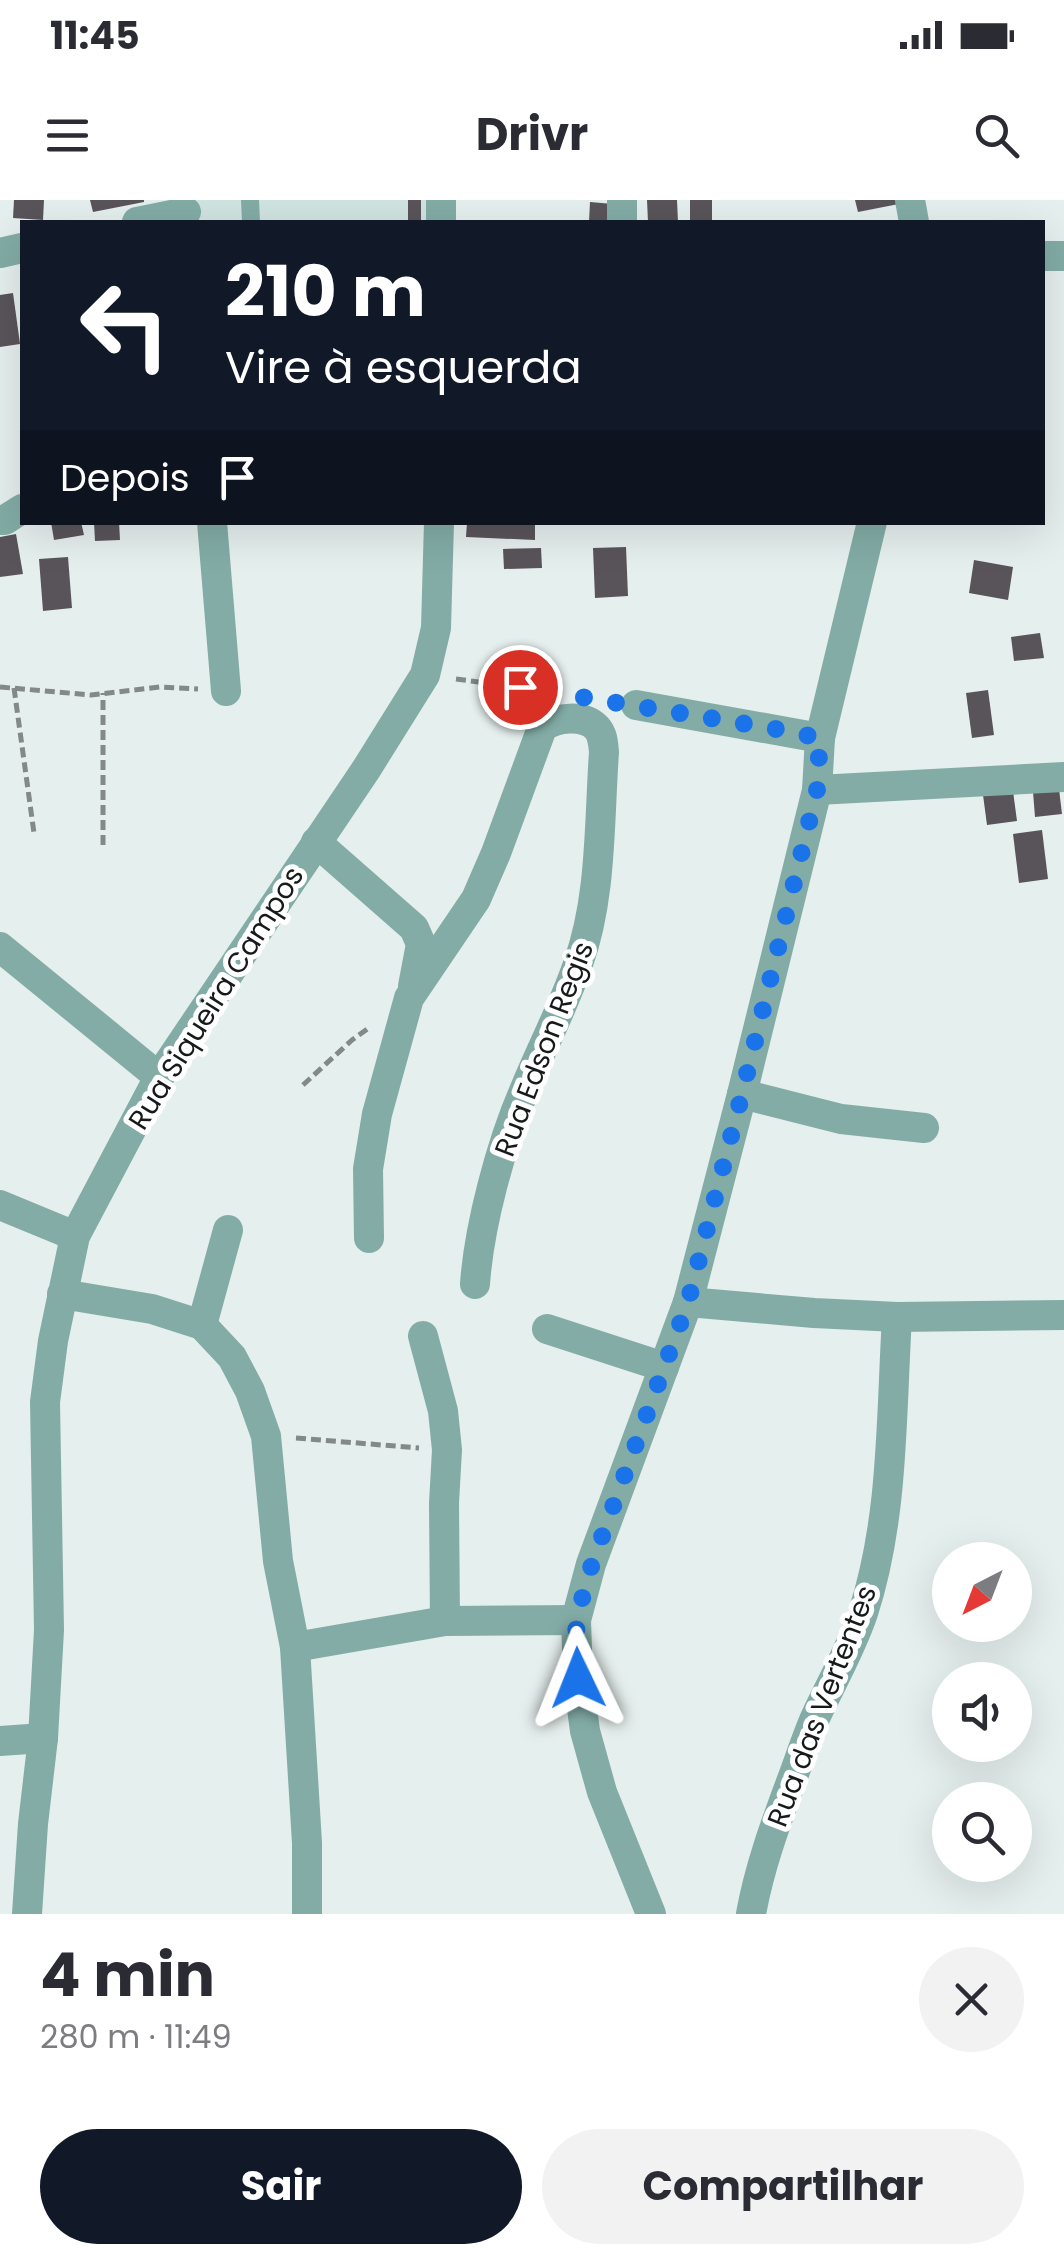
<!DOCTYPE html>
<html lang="pt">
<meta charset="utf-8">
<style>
:root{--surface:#fff;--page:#f2f2f3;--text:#2b2b33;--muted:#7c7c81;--accent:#111827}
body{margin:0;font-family:Poppins,sans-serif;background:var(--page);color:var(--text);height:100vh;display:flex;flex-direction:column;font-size:38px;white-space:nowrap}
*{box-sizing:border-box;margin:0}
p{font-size:32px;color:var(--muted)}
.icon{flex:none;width:55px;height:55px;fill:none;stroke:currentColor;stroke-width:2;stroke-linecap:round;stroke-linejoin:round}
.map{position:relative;height:1714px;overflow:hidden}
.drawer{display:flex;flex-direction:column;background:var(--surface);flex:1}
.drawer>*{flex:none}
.guide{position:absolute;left:20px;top:20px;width:1025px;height:305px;border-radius:0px;box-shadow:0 10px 40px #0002;background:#111827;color:#fff;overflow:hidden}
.needle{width:65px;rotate:222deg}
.buttons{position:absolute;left:932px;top:1342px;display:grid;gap:20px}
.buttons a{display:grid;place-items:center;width:100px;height:100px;border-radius:50%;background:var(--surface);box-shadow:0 10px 40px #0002;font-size:50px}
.pin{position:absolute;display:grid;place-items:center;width:85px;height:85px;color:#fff;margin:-42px;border:5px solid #fff;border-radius:50%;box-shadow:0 2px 10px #0007}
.me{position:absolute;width:110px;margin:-55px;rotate:358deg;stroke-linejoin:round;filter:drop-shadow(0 0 8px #0008)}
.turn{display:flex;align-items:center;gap:35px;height:210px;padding:0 40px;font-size:45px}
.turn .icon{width:130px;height:130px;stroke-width:2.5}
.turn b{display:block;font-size:70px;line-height:85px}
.then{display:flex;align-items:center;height:95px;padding:0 40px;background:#0003;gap:20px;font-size:38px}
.round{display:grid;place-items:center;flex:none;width:105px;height:105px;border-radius:52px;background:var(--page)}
.overview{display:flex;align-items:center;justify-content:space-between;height:170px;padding:0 40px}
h1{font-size:60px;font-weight:700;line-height:75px}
.cta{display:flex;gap:20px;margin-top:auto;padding:20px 40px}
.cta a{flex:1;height:115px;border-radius:60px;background:var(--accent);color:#fff;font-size:40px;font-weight:700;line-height:115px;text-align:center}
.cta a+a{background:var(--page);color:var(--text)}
.status{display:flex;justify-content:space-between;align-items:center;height:70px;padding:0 50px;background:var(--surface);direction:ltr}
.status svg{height:28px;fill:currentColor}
header{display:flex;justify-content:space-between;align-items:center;height:130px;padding:0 40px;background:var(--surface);font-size:45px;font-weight:700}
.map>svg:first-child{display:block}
.built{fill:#d0e4e1}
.building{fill:#59545a}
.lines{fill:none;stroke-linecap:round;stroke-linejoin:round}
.path{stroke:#828988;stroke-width:5;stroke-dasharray:10 5;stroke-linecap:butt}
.service{stroke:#83aca6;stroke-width:18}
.minor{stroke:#83aca6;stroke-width:30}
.route{stroke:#1a73e8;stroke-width:18;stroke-dasharray:0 32.4}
.labels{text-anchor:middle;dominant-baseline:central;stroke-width:10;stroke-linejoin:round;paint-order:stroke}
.street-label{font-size:28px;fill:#171a1a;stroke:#fff}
</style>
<div class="status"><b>11:45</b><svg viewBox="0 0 49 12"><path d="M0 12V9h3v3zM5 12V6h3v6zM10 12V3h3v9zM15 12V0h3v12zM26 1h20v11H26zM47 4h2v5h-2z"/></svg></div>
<header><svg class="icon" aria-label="menu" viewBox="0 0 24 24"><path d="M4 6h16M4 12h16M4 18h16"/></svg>Drivr<svg class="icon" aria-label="search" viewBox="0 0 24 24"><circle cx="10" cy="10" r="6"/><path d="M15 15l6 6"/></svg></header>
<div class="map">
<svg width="1064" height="1714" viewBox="0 0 1064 1714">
<rect width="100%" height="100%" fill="#e5efed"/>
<path class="built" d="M194 0H429L428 22H195Z"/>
<g class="building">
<path d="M14 0H44L43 20 13 18Z"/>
<path d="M90 0H144V2L93 12Z"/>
<rect x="408" y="0" width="13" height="22"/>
<path d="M647 0H677L678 22H648Z"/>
<rect x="690" y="0" width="22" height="22"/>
<path d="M855 0H909V2L858 12Z"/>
<path d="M590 2 613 4 612 22H589Z"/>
<path d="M13 93 20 144 0 147V95Z"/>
<path d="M51 322H81L84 335 54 340Z"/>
<path d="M94 322H119L120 340 95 341Z"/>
<path d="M467 322 535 323V340L466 337Z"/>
<path d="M16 334 23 374 0 377V337Z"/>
<path d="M626 347 628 396 595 398 593 348Z"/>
<path d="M541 348 542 368 504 369 503 349Z"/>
<path d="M68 357 72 408 43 411 39 359Z"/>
<path d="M974 360 1013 367 1008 400 969 393Z"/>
<path d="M1040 433 1044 458 1014 461 1011 437Z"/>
<path d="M988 490 994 535 972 538 966 493Z"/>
<path d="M1059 589 1062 614 1035 617 1033 592Z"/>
<path d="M1013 591 1017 621 987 625 983 595Z"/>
<path d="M1042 630 1048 679 1019 683 1013 634Z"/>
</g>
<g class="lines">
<g class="path">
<path d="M456 479 549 491"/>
<path d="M0 487 91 495 160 487 198 489"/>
<path d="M14 488 34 633"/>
<path d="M103 645V493"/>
<path d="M303 885 352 840 370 827"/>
<path d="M296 1238 419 1248"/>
</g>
<path class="service" d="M250 0 251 22"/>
<g class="minor">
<path d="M441 0V22"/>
<path d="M910 0 914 22"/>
<path d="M137 22 186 12"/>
<path d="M622 22V0"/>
<path d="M0 53 22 48"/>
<path d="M1042 56H1064"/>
<path d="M0 320H5L22 309"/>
<path d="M212 322 226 491"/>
<path d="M636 505 820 538"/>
<path d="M817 590 1064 577"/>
<path d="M316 642 414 728 421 744 413 786"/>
<path d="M0 747 159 877"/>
<path d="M742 894 841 919 924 928"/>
<path d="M0 1005 75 1036"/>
<path d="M369 1038 368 969 377 914 409 798 476 699 496 653 542 528C555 517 584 514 597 528 603 535 603 543 604 552 599 622 602 697 578 764 563 808 541 849 524 891 501 944 479 1026 475 1084"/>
<path d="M62 1094 152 1109 202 1125 232 1157 250 1191 266 1236 278 1361 295 1447 307 1643V1714"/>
<path d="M688 1102 814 1113 897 1117 1064 1115"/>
<path d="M202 1125 228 1030"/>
<path d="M547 1129 664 1167"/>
<path d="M423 1136 443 1211 447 1250 444 1303 445 1421"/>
<path d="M295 1447 445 1421 576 1420"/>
<path d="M0 1541 43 1538"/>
<path d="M27 1714 33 1624 43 1538 49 1430 45 1202 53 1141 75 1036 159 877 367 568 425 475 436 428 439 322"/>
<path d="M651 1714 602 1592 585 1531 578 1478 576 1420 591 1364 688 1102 742 894 817 590 820 538 872 322"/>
<path d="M751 1714C759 1669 775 1625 791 1582 799 1561 806 1539 815 1518 831 1483 851 1449 863 1413 894 1318 891 1215 897 1117"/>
</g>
</g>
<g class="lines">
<path class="route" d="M520 487 771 528 820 538 817 590 742 894 688 1102 592 1364 576 1420 578 1478"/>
</g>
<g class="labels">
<g class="street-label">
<text transform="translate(216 798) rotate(-58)">Rua Siqueira Campos</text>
<text transform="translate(544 849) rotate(-69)">Rua Edson Regis</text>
<text transform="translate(822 1506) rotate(-69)">Rua das Vertentes</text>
</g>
</g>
</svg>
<div class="buttons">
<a><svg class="needle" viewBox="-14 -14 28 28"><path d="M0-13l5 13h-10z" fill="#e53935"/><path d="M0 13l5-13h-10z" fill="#7c7c81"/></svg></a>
<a><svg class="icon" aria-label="sound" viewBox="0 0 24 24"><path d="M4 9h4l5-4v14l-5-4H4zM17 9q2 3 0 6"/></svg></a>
<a><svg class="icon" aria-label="search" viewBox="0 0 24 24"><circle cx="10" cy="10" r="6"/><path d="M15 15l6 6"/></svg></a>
</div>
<div class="pin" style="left:520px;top:487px;background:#d93025"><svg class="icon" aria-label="arrive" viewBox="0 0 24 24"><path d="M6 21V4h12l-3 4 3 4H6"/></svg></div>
<svg class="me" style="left:578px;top:1478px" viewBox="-20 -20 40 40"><path d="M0-17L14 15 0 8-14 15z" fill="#1a73e8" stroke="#fff" stroke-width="4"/></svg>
<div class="guide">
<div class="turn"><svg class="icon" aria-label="left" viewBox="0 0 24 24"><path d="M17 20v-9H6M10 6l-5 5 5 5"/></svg><div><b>210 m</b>Vire à esquerda</div></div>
<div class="then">Depois<svg class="icon" aria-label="arrive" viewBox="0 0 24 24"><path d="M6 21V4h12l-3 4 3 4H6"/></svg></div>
</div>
</div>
<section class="drawer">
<div class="overview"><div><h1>4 min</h1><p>280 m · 11:49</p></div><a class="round"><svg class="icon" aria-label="close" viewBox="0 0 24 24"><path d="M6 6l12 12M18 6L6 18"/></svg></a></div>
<div class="cta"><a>Sair</a><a>Compartilhar</a></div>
</section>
